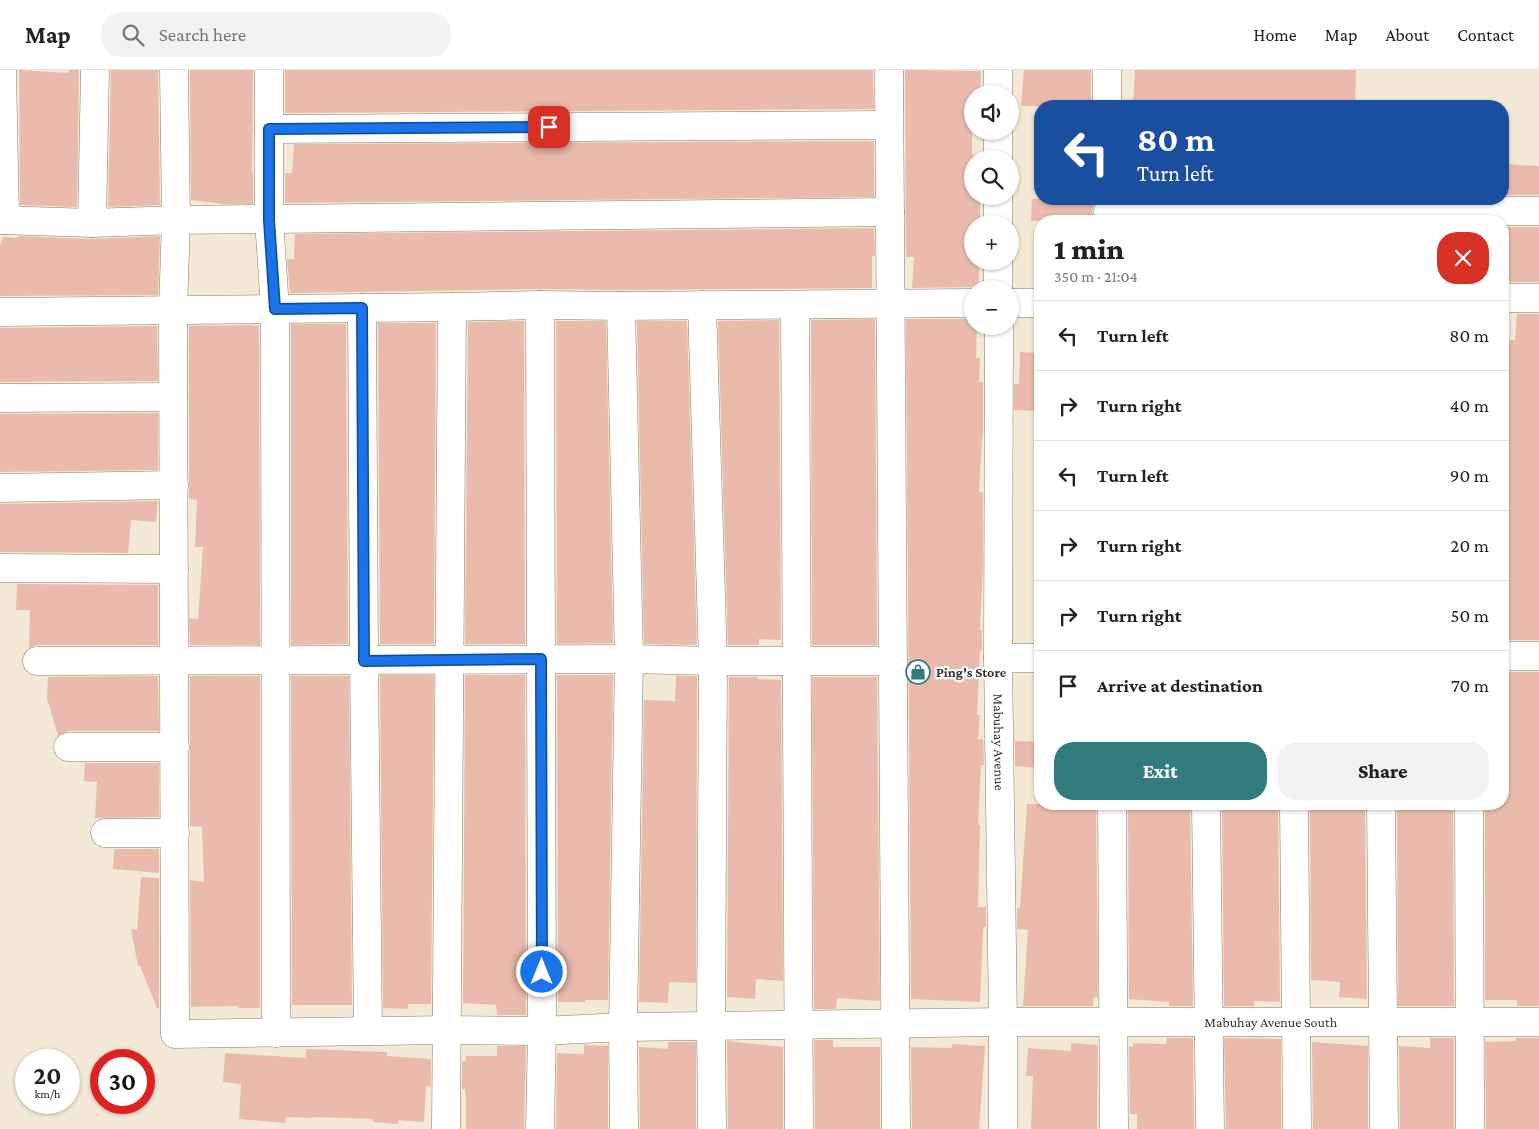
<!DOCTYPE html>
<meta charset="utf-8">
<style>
:root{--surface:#fff;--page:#f2f2f2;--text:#202124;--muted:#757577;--line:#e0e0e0;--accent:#327b7e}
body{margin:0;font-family:"Crimson Pro",serif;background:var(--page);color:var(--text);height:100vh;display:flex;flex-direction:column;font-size:19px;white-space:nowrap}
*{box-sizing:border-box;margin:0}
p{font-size:16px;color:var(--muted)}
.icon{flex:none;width:28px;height:28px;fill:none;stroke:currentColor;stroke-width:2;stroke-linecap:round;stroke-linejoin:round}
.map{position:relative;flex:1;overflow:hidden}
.sheet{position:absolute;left:1034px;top:145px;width:475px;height:595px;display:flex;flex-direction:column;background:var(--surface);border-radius:20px;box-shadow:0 1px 4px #0004}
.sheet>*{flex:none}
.banner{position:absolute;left:1034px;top:30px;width:475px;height:105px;border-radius:20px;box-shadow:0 1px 4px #0004;background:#1a4fa0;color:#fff;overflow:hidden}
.fabs{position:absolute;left:964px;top:15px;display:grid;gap:10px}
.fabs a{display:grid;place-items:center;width:55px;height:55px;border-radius:50%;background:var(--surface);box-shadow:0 1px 4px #0004;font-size:25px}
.speed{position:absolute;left:15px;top:979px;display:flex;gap:10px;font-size:25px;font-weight:700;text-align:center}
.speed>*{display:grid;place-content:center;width:65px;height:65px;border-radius:50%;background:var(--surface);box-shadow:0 1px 4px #0004;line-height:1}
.speed small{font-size:12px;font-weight:400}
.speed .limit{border:8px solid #d22;background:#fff;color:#111}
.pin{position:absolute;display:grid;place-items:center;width:42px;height:42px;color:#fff;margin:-21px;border-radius:10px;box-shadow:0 2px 8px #0006}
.me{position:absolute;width:55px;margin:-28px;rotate:0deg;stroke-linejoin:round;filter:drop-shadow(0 0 4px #0008)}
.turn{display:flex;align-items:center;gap:18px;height:105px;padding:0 20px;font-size:22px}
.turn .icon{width:65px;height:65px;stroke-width:2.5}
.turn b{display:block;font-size:35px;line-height:42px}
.round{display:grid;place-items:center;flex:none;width:52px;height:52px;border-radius:20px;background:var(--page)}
.headline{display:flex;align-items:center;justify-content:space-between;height:85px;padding:0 20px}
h1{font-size:30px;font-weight:800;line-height:38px}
.button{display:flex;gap:10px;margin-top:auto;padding:10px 20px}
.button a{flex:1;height:58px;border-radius:20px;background:var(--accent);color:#fff;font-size:20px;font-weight:800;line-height:58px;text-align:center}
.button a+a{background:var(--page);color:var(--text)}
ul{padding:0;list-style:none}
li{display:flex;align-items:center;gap:15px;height:70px;padding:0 20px;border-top:1px solid var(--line)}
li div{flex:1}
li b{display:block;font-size:19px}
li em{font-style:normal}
header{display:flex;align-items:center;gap:30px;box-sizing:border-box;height:70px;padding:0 25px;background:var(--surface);border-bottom:1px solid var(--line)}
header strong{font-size:24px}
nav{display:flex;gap:28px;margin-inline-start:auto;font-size:18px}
.search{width:350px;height:45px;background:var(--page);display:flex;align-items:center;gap:12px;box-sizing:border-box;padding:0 18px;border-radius:20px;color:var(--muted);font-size:19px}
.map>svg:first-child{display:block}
.building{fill:#eabbad}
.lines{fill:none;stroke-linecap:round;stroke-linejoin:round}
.minor-casing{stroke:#877e6d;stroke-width:29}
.minor{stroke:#fff;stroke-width:28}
.route-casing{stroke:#114b97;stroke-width:12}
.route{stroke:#1a73e8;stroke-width:9}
.labels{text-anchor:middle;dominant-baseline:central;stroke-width:4.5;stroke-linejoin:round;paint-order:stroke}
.poi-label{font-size:14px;font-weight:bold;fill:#36322a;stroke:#fff;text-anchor:start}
.street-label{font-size:14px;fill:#36322a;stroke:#fff}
</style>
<header>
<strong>Map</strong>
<div class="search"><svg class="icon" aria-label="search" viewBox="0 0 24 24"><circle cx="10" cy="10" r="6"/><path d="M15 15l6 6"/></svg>Search here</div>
<nav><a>Home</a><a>Map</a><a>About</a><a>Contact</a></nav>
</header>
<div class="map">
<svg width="1539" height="1059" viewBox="0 0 1539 1059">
<rect width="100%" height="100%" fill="#f3e9d6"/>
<g class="building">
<path d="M19 0 68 3 69 0H79L77 137 20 135Z"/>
<path d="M111 0H158L160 135 108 137Z"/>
<path d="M190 0H253L252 103H253V134H223L191 130Z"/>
<path d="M285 0H873L874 39 285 43Z"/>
<path d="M905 0 981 1 980 24H972V85L981 86V89H972V126H980V154H972V191H979L978 219 972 217 912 218 914 187H906Z"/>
<path d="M1024 0H1091V36H1021Z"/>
<path d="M1135 0H1356L1355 36H1133Z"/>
<path d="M874 71V127L285 133V103H292L294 74Z"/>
<path d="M1504 94 1539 96V125H1503Z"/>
<path d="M1032 129H1095L1092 142 1094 151H1031Z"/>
<path d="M1505 157H1539V212H1503Z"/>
<path d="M874 158 875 186H872V218L621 220 540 219 290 223 287 189H294L295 164Z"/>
<path d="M17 166 91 169 160 166 158 225 0 226V176L3 167 17 168Z"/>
<path d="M1517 244H1539V570H1502V270H1515Z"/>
<path d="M875 249 877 575H812L811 250Z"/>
<path d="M906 249H972V256H977L976 288H980L979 312H983V367H982L979 422H983V496L980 560 982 561V581H980L977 645H980L978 669H983L984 695H981L978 755H980L978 837H986V857H984L983 860 980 932 911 929Z"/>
<path d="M779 250 781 570 759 569V575H728L718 251Z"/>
<path d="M524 251 525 574H465L468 252Z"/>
<path d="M556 251H606L613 573 557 574Z"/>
<path d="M637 251H687L697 575 644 574Z"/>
<path d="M378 253H436L434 574H380Z"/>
<path d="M291 254H346L348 574 291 575Z"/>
<path d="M248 255 259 256 260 575H190L189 548 198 549 203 477H195L197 430 189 429V256Z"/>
<path d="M157 256 158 311 0 312V258Z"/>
<path d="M1020 282 1040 283V341L1014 340V314H1019Z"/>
<path d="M158 343V400L0 402V344Z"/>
<path d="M158 431 156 452 131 450 128 483 0 482V434Z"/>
<path d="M17 514 158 515V575H37L29 578 30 540H16Z"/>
<path d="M1502 602H1539V936H1517V930H1485V734H1502Z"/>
<path d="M380 605H434L431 934H408V939L383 938Z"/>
<path d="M465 605H525L526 945H497L496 935 463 933Z"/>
<path d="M557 605H613L608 930H585V932H558Z"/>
<path d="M158 606 159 661H68L58 666 47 628 48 607Z"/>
<path d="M190 606H260V938H238V936L191 937 190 810 204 812 202 757 190 756Z"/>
<path d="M291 606H349L352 935H292Z"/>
<path d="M676 606H697L696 913 669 912 668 933 639 932 644 630 675 631Z"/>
<path d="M729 607H758V609L781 610 783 911 756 909 755 929 727 927Z"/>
<path d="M812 607H877L880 928 879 931 837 928 836 939H814Z"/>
<path d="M1015 671 1040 672V698L1015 696Z"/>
<path d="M85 693H159V747L95 748 97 712 84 711Z"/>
<path d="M1027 734H1096L1098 927H1094L1093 936H1023L1028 860 1017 859V838H1020Z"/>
<path d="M1128 734H1190L1193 936H1169V932L1129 929Z"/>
<path d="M1222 734H1278L1280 932 1254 931V936H1224Z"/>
<path d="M1310 734H1365L1367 929 1339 927 1340 912 1311 910Z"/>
<path d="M1397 734H1453L1454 936H1398Z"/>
<path d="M114 779H159V803L113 799Z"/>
<path d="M141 807 159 808V938H157L140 896H138L131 859 137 860Z"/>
<path d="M1167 968H1193L1194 1059H1137V1044H1130L1129 976 1133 977V973L1166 974Z"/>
<path d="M1224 968 1281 969V1059H1226Z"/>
<path d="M1430 968H1454V1059H1400L1399 976 1430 978Z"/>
<path d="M1516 968H1539V1059H1486L1485 972 1516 971Z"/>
<path d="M814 970H833V977H880V1059H815Z"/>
<path d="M727 971 783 977V1059H728Z"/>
<path d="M668 972H696V1059H640L639 977 668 979Z"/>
<path d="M1312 972 1368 976V1059H1313Z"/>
<path d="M1071 973 1098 975 1097 1059H1031L1033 1006H1026L1028 978 1071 981Z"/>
<path d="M952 974 985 976 979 1059H912L911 977 952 978Z"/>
<path d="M584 975 608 976V1059H556L557 983 584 984Z"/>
<path d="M497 976H526L524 1059H466V1028L465 1019H462V991H466V986H497Z"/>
<path d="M306 979 387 982V986L431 989V1017L426 1016 424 1052 398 1050V1054L373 1052V1049L313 1047V1048L286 1047 285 1053 239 1049 241 1014 223 1012 225 983 306 988Z"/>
</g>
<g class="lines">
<g class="minor-casing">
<g id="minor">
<path d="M2 0 5 150"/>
<path id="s1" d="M174 0 176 150 173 240 175 964 447 960 542 961 623 957 1003 952H1539"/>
<path d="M269 0V150L275 239 276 963"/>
<path d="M889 0 896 1059"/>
<path d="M998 0V24"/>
<path d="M1107 0V36"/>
<path d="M269 59 889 55"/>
<path d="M998 61V89"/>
<path d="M998 126V154"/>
<path d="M1108 142 1539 141"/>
<path d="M0 150 92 153 176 150 890 142"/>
<path d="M92 153 95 0"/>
<path d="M998 191V219"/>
<path d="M1502 228H1539"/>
<path d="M1010 233H1040"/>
<path d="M540 235 542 961 540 1059"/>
<path d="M702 235 713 591 711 956 712 1059"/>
<path d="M795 235 799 1059"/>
<path d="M621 236 629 589 623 957 624 1059"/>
<path d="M362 238 364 591 368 961"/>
<path d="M0 242 452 237 540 235 621 236 972 233"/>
<path id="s2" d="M999 256 998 588 1003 952V1059"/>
<path d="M0 328 173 327"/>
<path d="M0 418 174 415"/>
<path d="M0 498 174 499"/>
<path d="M1502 586H1539"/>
<path d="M998 588H1040"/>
<path d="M37 591 629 589 713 591H893"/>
<path d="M68 677H175"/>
<path d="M1112 734 1114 1059"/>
<path d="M1206 734 1210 1059"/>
<path d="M1294 734 1297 1059"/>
<path d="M1381 734 1384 1059"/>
<path d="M1469 734 1470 1059"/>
<path d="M105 763H175"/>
<path d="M446 1059 452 237"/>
</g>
</g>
<use href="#minor" class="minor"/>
</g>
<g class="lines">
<g class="route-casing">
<path id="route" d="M542 902 541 589 364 591 362 238 275 239 269 150V59L549 57"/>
</g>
<use href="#route" class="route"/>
</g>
<defs>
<g id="shop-ring" transform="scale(1.25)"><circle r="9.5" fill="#fff" stroke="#327b7e" stroke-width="1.5"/><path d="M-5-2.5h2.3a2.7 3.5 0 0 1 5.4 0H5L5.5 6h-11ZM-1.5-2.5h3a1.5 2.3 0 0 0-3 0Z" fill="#327b7e"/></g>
</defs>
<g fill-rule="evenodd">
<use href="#shop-ring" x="918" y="602"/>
</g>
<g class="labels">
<g class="poi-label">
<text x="936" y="602">Ping's Store</text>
</g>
<g class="street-label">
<text stroke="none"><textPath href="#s2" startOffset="416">Mabuhay Avenue</textPath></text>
<text stroke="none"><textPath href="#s1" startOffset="2060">Mabuhay Avenue South</textPath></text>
</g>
</g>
</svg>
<div class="fabs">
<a><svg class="icon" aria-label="sound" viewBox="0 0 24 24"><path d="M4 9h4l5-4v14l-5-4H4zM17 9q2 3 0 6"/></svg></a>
<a><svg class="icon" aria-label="search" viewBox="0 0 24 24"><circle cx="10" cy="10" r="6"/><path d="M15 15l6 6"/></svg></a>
<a>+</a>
<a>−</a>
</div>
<div class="speed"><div>20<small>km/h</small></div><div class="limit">30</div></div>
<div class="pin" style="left:549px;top:57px;background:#d93025"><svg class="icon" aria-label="arrive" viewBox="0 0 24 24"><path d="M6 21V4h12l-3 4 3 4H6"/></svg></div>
<svg class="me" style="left:542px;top:902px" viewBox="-20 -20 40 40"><circle r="17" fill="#1a73e8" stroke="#fff" stroke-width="3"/><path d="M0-11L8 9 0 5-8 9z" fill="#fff"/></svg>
<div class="banner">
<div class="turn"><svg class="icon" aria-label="left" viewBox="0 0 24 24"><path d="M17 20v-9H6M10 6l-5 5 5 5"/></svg><div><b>80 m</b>Turn left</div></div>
</div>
<section class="sheet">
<div class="headline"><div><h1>1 min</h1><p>350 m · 21:04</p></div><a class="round" style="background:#d93025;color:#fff"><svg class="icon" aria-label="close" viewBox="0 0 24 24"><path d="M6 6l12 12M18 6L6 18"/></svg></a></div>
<ul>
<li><svg class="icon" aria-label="left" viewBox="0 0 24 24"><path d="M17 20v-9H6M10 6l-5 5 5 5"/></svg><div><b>Turn left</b></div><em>80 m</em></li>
<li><svg class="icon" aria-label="right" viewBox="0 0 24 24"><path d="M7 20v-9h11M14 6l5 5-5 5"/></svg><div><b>Turn right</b></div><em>40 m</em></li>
<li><svg class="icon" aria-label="left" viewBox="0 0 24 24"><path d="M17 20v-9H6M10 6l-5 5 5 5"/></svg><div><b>Turn left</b></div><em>90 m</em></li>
<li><svg class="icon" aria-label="right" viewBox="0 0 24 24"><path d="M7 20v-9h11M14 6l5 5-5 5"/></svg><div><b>Turn right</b></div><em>20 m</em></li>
<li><svg class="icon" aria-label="right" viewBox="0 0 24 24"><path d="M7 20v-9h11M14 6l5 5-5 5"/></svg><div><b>Turn right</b></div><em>50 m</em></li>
<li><svg class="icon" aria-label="arrive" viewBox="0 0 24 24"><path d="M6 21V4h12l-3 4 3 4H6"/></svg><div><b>Arrive at destination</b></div><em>70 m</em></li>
</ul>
<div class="button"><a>Exit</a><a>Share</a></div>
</section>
</div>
